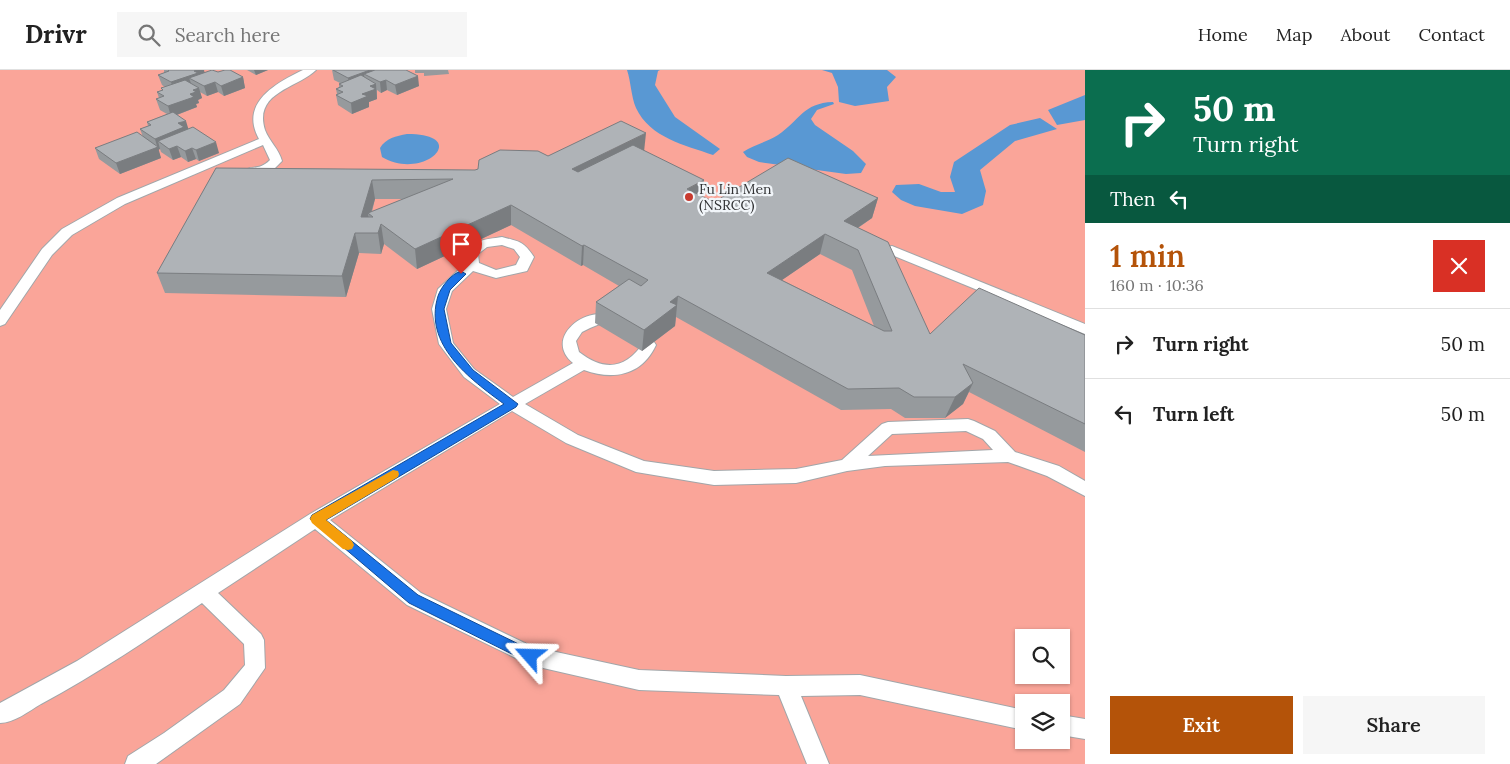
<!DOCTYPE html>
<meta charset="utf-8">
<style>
:root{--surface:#fff;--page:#f6f6f6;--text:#222;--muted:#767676;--line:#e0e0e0;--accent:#b45309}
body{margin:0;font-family:Lora,serif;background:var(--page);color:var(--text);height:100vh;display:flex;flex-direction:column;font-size:19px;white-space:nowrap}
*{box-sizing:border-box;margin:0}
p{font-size:16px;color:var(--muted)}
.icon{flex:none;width:28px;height:28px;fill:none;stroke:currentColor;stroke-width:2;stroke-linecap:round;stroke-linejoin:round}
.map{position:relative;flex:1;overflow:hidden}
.details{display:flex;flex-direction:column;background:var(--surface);width:425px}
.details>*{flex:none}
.top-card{background:#0b6e4f;color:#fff;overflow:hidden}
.controls{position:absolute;left:1015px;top:559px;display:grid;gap:10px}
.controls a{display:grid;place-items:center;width:55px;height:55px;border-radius:0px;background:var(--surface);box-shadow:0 1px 4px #0004;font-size:25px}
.pin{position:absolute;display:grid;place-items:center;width:42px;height:42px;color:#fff;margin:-51px -21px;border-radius:50% 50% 50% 0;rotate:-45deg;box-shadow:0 0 5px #0007}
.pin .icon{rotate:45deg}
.me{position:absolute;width:55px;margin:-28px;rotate:295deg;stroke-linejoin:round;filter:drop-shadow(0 0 4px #0008)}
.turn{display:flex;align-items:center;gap:18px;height:105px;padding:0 25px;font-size:22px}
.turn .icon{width:65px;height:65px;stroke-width:2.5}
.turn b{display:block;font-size:35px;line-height:42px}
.then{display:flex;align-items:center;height:48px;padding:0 25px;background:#0003;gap:10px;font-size:19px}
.round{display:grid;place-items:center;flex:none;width:52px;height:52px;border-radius:0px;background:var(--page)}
.head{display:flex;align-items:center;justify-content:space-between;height:85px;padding:0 25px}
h1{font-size:30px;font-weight:600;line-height:38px;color:var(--accent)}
.primary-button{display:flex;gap:10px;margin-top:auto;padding:10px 25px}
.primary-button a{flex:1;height:58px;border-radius:0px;background:var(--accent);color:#fff;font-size:20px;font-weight:600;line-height:58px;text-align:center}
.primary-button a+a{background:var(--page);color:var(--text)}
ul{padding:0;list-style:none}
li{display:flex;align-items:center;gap:15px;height:70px;padding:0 25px;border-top:1px solid var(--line)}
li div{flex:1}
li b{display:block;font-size:19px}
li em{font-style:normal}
header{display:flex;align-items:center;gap:30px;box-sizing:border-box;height:70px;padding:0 25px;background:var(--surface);border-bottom:1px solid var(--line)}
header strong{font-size:24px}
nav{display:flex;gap:28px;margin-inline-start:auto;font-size:18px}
.search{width:350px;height:45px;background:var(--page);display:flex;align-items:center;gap:12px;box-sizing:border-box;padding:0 18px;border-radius:0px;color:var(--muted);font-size:19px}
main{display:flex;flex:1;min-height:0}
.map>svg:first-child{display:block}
.green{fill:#faa599;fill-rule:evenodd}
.water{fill:#5998d3}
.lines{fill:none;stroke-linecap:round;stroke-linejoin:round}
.lane-casing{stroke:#a2a6a9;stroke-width:2}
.lane{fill:#fff;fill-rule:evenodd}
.wall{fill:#969a9d;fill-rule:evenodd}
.shaded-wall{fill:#7a7d80}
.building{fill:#afb3b7;stroke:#7a7d80;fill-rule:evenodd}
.route{fill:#1a73e8;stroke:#114b97}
.slow{fill:#f59e0b}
.poi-dot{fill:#c83a2f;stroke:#f1f5f9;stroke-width:2}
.labels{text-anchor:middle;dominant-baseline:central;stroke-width:4.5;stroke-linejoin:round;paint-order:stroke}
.far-poi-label{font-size:14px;fill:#313234;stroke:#f1f5f9;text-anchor:start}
</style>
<header>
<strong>Drivr</strong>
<div class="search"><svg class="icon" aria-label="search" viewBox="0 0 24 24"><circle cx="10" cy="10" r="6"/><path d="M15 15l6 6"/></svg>Search here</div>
<nav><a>Home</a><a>Map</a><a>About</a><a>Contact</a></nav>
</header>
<main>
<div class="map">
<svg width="1085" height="694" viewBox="0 0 1085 694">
<rect width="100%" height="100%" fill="#e4e8ec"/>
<path class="green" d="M0 0H1085V694H0ZM1024 568H1061V605H1024ZM1024 632H1061V670H1024Z"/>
<g class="water">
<path d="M627 0H660L658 1 655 15 675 47 720 79 713 85C685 75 650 68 636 38 631 26 631 12 627 0Z"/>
<path d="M822 0H887L896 7 887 17 889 31 855 36 839 32 838 17 832 3Z"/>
<path d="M1085 25V50L1057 55 1048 40Z"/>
<path d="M833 32 834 34 817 40 811 49 815 55 853 81 866 94 861 103 846 104 759 92 747 87 743 82C754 75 767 72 778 65 800 50 803 33 833 32Z"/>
<path d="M1040 48 1057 59 1015 71 980 100 986 121 983 135 962 144 915 136 901 130 892 122 896 115 919 114 941 122H955L950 107 954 92 1010 55Z"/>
<path d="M407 64C473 64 423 112 382 87L380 78C386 68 396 66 407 64Z"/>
</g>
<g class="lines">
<g class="lane-casing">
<g id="lane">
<path d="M303 0H316C298 18 253 22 265 60 269 71 279 79 282 91L271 102 248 106 242 102C251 94 258 102 270 90L263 75 125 134 72 165 52 185 5 254 0 256V240L42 179 62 159 117 128 259 69C239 33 276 13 303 0Z"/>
<path d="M502 167C520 172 523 171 534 187L527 201 496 208 473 201 452 221 446 239 453 273 474 299 513 327 573 293C544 269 583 238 607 245L609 248 607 251 590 258 582 262 576 271 579 282C605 302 626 299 644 272H654L656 275C642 305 614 311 584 300L525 334 578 365 644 391 714 401 796 399 842 390 882 354 888 352 968 349 974 351 995 361 1015 382 1059 396 1085 411V426L1047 406 1008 392 885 396 847 401 796 413 714 415 636 402 566 373 512 341 330 450 421 523 533 577 639 600 786 606 860 605 1024 640V660L860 625 801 626 829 694H807L779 625 639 620 530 595 407 535 315 459 218 523 261 564 264 570 265 598 240 634 156 694H125L128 686 164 663 224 620 245 595 244 574 202 533C150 568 97 604 41 634 29 641 14 653 0 653V633L77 591 310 444 500 334 464 307 439 274 432 239 438 219 465 194C463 170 483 170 502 167ZM502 175 514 179 520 187 516 195 496 200 479 193 478 184 487 177ZM966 361 983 369 993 380 868 386 892 364Z"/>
<path d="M892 176 1085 254V264L887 183 885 180 887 177Z"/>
<path d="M1061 645 1085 649V669L1061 665Z"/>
</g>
</g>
<use href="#lane" class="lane"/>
</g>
<g class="wall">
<path d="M164 0H204V3L218 2 243 7 245 18 224 26 218 22 207 26 200 22 202 28 198 30 199 33 196 34 197 37 177 45 188 59 219 83 199 91 196 89 188 92 181 87 173 90 161 82 160 79 158 80 161 88 120 104 99 89 95 78 143 67 140 59 148 56 147 52 167 44 160 40 156 29 159 28 157 22 162 20 161 18 165 17 162 15 158 5 164 3Z"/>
<path d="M247 0H268L256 5Z"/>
<path d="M332 0H406L419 16 397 25 387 20 381 23 377 20V29L369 32V37L352 44 338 35 336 25 337 24 336 19 339 17V14L340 13 334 10Z"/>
<path d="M415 0H448L449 4 424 6V3H415Z"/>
<path d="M644 80 701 126 714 132 878 128 872 148 858 158 930 264 1085 265V382L969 322 963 334 945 348H905L891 339 841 340 676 247 675 256 642 281 595 253 596 232 619 216 583 195 581 196 511 155 417 199 384 174 381 184 359 183 346 227 165 223 157 203 216 98 475 100 548 86ZM375 129H403L372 142ZM820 184 852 200 874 256 782 210Z"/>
</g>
<g class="shaded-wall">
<path d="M198 0H204L206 8H189L192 16 174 23 171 12Z"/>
<path d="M254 0H268L256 5Z"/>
<path d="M370 0H386L364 4 365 13 350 19 348 8Z"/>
<path d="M418 6 419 16 397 25 395 15Z"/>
<path d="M243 7 245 18 224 26 221 16Z"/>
<path d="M386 10 387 20 381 23 380 12Z"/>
<path d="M215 12 218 22 207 26 204 16Z"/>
<path d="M376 14 377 29 369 32V37L352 44 351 33 362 24 370 16Z"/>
<path d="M199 18 202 28 198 30 199 33 196 34 197 37 171 47 168 36 190 24 193 20Z"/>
<path d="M186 51 189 61 158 71 160 79 158 80 155 69 178 53Z"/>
<path d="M646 63 644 82 572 118V99Z"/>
<path d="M216 72 219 83 199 91 196 80Z"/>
<path d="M177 76 181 87 173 90 169 79Z"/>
<path d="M158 77 161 88 120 104 116 93Z"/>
<path d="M192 78 196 89 188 92 185 81Z"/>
<path d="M372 110 375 129 370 146 368 143 369 151 361 147Z"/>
<path d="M704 110 701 130 687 119Z"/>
<path d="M878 128 872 148 838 171 844 151Z"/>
<path d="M511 135V155L417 199 415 179Z"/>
<path d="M381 154 384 174 381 184 378 163Z"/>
<path d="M355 163 359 183 346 227 342 206Z"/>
<path d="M825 164 820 184 763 223 767 203Z"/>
<path d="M584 175 583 195 581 196 582 176Z"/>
<path d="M678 226 675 256 642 281 644 260 670 232Z"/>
<path d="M973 313 963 334 945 348 955 327Z"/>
</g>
<g class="building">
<path d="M168 0H198L194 1 198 3 171 12 158 5 169 1Z"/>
<path d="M212 0 218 2 225 0H230L243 7 221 16 215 12 204 16 189 8Z"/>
<path d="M333 0H370L348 8Z"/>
<path d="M375 0H406L418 6 395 15 386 10 380 12 364 4Z"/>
<path d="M361 5 376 14 370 16 376 19 362 24 368 26 351 33 336 25 343 22 336 19 343 16 339 14Z"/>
<path d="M185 10 199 18 193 20 196 22 190 24 194 27 168 36 156 29 164 26 157 22 163 20 161 18Z"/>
<path d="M173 42 186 51 178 53 184 57 155 69 140 59 151 55 147 52Z"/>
<path d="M621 51 646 63 572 99 578 102 633 75 704 110 687 119 714 132 788 88 878 128 844 151 888 172 930 264 979 218 1085 265V354L963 294 973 313 955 327H914L899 318 848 319 678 226 670 232 677 235 644 260 596 232 629 209 641 216 648 210 584 175 582 176 511 135 415 179 381 154 378 163H355L342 206 157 203 216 98 475 100 478 99 479 90 500 80 538 81 548 86ZM453 109 368 143 373 147H361L372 110ZM825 164 858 180 892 261H884L767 203Z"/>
<path d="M193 57 216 72 196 80 192 78 185 81 177 76 169 79 158 71Z"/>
<path d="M137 62 158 77 116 93 95 78Z"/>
</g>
<path class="route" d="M461 201 466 204 450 220 444 239 451 273 473 300 518 334 516 337 326 450 418 525 535 582 537 586 535 591 530 593 409 533 310 449 312 445 504 334C470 309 423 275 438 226 441 217 451 204 461 201Z"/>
<path class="slow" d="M393 400 398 401 399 404 398 407 326 450 352 471 354 475 352 479 348 480 343 479 312 453 310 449 312 445Z"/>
<circle class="poi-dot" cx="689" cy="127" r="5"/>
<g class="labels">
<g class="far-poi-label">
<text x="699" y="119">Fu Lin Men<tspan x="699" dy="16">(NSRCC)</tspan></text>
</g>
</g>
</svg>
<div class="controls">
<a><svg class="icon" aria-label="search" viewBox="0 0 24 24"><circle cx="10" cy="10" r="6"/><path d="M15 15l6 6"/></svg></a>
<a><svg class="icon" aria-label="layers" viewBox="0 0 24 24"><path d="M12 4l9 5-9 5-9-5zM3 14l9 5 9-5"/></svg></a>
</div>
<div class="pin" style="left:461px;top:204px;background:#d93025"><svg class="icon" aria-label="arrive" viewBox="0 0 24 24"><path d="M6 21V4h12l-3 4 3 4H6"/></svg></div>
<svg class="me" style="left:530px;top:586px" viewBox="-20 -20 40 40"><path d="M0-17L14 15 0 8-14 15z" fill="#1a73e8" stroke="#fff" stroke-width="4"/></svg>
</div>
<section class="details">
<div class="top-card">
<div class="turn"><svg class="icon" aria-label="right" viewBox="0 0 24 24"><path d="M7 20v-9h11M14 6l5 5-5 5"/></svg><div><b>50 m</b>Turn right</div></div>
<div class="then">Then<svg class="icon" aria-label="left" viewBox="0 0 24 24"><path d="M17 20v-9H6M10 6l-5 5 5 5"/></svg></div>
</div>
<div class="head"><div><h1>1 min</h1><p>160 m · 10:36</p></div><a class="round" style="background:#d93025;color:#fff"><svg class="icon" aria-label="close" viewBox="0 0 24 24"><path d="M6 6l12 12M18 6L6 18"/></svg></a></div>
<ul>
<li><svg class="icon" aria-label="right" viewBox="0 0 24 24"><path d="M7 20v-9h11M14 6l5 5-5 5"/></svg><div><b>Turn right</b></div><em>50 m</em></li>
<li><svg class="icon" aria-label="left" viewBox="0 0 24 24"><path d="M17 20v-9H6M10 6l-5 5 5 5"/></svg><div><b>Turn left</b></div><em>50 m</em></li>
</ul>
<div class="primary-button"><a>Exit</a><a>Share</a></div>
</section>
</main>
